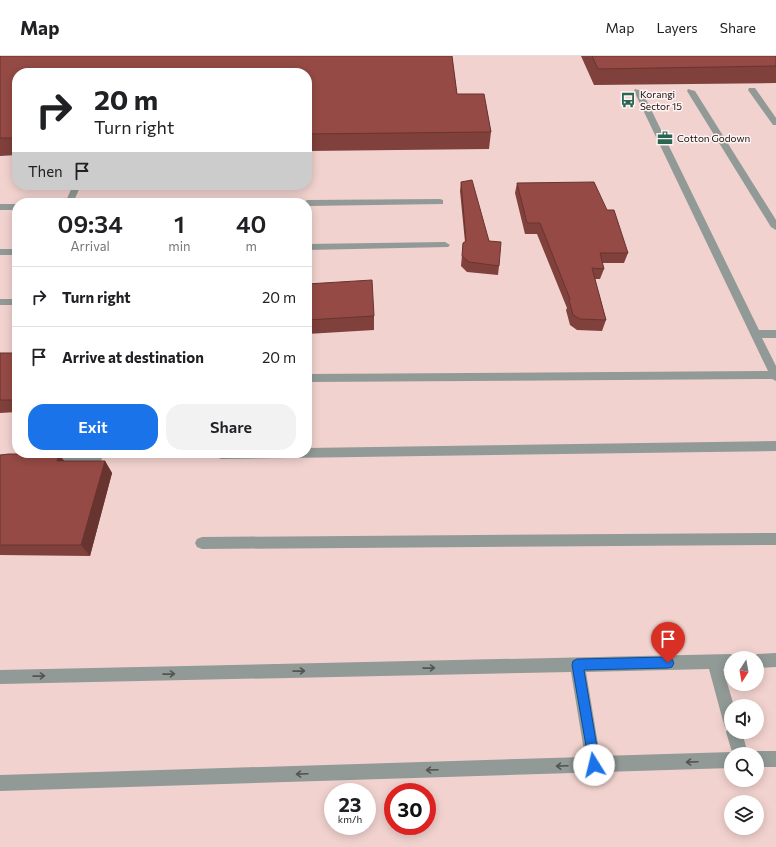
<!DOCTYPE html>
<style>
:root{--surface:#fff;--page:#f2f2f2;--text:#202124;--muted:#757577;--line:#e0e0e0;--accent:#1a73e8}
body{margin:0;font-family:Commissioner,sans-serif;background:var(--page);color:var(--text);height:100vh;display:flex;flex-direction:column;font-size:15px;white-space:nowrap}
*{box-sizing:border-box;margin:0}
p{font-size:13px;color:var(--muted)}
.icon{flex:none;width:22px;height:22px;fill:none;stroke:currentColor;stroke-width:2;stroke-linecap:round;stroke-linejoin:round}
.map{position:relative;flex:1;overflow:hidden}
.panel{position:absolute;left:12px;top:142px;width:300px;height:260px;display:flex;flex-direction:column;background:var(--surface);border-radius:16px;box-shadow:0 2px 10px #0003}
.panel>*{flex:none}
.banner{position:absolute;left:12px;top:12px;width:300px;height:122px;border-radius:16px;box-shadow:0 2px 10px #0003;background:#fff;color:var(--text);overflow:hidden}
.needle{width:26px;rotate:191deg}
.fabs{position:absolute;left:724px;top:595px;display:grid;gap:8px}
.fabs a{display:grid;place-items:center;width:40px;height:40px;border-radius:50%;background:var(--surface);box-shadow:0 2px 10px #0003;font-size:20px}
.speed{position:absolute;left:324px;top:727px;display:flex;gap:8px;font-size:20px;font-weight:700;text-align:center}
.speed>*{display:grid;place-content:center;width:52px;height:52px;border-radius:50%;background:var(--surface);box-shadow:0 2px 10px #0003;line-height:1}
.speed small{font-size:10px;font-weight:400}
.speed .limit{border:6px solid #d22;background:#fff;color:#111}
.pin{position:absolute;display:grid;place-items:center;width:34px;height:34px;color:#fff;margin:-41px -17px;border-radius:50% 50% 50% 0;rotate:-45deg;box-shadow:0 0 4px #0007}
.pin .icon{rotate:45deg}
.me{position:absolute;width:44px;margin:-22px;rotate:351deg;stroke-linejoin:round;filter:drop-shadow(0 0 3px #0008)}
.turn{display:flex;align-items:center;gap:14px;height:84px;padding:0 16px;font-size:18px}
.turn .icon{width:52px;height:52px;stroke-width:2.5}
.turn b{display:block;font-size:28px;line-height:34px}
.then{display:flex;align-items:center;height:38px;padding:0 16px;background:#0003;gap:8px;font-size:15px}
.eta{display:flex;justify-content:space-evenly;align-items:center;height:68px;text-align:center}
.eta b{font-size:24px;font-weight:600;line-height:28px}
.button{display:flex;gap:8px;margin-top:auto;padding:8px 16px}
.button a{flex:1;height:46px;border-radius:16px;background:var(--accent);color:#fff;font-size:16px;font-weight:600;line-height:46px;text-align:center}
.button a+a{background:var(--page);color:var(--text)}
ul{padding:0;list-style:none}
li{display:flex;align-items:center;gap:12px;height:60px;padding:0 16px;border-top:1px solid var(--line)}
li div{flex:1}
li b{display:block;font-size:15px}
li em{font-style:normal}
header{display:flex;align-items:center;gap:24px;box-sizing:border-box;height:56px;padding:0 20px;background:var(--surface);border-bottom:1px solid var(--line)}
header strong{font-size:19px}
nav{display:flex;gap:22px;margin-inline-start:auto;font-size:14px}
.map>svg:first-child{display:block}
.built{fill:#f1d2ce;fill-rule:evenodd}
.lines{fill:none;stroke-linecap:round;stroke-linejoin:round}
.minor{fill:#919a96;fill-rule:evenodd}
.wall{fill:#80403b}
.shaded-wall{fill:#683430}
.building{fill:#954a45;stroke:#683430}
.oneway{stroke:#545452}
.route{fill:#1a73e8;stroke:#114b97}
.labels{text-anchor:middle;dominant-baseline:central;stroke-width:3;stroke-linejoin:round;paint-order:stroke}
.far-poi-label{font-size:10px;fill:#160f0e;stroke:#fef4f3;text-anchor:start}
</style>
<header>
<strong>Map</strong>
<nav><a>Map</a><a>Layers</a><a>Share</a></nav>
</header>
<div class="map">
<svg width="776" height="791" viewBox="0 0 776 791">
<rect width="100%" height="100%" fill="#fbe3e0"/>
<path class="built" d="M0 0H776V791H0ZM17 17H307V129H17ZM17 147H307V397H17ZM731 602H757V628H731ZM731 650H757V676H731ZM731 698H757V724H731ZM333 736H367V770H333ZM393 736H427V770H393ZM731 746H757V772H731Z"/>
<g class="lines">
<g class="minor">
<path d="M749 32H755L776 62V69H773L748 34Z"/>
<path d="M635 33 642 35 759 274H776V282H762L776 310V325L772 323 307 326V318L768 315 634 35Z"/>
<path d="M688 33 695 35 776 164V174L771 171 687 35Z"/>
<path d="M73 129H81L73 147H65Z"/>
<path d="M440 143 443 144V148L307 150V147H303L307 144Z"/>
<rect x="0" y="148" width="17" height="6"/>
<path d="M445 186 450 189 448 191 307 194V188Z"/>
<rect x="0" y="193" width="17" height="6"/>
<rect x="0" y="243" width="17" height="6"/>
<path d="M776 385V395L221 403 217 401 215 398 307 397V392Z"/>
<path d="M47 398H96L100 399 102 403 100 407 96 408H47L43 407 41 403 43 399Z"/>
<path d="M776 477V489L202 493 197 491 195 487 197 483 202 481Z"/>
<path d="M776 597V611L757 612V602H751L757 598Z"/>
<path d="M731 598 737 602H731V612L723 613 734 650H731V676H742L748 698H731V712L0 735V719L585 701 571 616 0 628V614ZM709 613 723 665 725 671 728 672 726 676 732 696 600 700 586 616Z"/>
<path d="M757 695H776V711H757V698H751Z"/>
</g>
</g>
<g class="wall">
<path d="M0 0H452L457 38H484L491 76 489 93 307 95V17H17V99L0 100Z"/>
<path d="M581 0H776V27L594 29Z"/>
<path d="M461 126 489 185 499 210 498 219 467 216 461 210 463 187 465 186 460 135Z"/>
<path d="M517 127 607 154 628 197 624 207H602L604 213 600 223H595L606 264 602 275 577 274 570 269 566 254 567 252 537 178H525L515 137Z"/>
<path d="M307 228 374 260V274L307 278Z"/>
<path d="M0 297H17V356L0 357Z"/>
<path d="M59 398 64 405H105L112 417 90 500 0 499V399Z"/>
</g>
<g class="shaded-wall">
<path d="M59 398 68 410 57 405Z"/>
<path d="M105 405 112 417 90 500 81 489Z"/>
</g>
<g class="building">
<path d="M0 0H452L457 38H484L491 76 307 78V17H17V82H0Z"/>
<path d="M592 0H776V10L598 13Z"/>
<path d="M472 124 489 185 501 186 499 210 469 206 462 200 463 187 466 185 461 126Z"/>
<path d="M594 126 607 154H614L628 197H600L604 213 592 212 606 264 580 263 573 259 569 244 570 243 540 167H527L517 127Z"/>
<path d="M372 224 374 260 307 264V228Z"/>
<rect x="0" y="297" width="17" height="47"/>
<path d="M9 398H59L57 405H105L81 489H0V399Z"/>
</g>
<defs><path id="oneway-shaft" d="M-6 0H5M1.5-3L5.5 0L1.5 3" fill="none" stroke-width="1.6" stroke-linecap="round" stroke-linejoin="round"/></defs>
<g class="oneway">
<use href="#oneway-shaft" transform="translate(429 612) rotate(-1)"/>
<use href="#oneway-shaft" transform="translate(299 615) rotate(-1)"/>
<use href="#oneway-shaft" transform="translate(169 618) rotate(-1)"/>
<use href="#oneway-shaft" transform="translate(39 620) rotate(-1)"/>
<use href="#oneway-shaft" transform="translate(692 706) rotate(178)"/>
<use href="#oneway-shaft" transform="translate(562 710) rotate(178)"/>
<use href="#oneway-shaft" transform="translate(432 714) rotate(178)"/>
<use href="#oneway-shaft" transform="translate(302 718) rotate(178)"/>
</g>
<path class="route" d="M668 601 672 603 674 607 672 611 668 612 584 614 600 709 598 713 594 715 590 713 572 609 573 605 577 603Z"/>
<defs>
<g id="bus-bare" transform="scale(1.2)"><path d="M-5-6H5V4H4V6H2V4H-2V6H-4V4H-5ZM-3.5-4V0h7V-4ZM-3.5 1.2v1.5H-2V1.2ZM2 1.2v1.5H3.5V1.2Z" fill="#296753" stroke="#fef4f3" stroke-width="2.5" paint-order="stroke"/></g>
<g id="office-bare" transform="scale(1.2)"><path d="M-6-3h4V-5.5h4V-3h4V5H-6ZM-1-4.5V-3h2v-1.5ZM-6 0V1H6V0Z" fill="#296753" stroke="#fef4f3" stroke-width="2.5" paint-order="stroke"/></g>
</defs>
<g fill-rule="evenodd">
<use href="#bus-bare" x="628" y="44"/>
<use href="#office-bare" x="665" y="82"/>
</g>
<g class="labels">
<g class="far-poi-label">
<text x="640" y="38">Korangi<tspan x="640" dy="12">Sector 15</tspan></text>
<text x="677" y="82">Cotton Godown</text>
</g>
</g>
</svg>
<div class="fabs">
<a><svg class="needle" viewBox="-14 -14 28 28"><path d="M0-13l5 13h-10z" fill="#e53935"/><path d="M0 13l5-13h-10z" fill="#757577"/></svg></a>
<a><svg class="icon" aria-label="sound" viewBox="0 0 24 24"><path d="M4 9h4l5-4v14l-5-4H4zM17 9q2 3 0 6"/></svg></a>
<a><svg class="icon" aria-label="search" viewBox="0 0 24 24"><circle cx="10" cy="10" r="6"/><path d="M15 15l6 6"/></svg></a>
<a><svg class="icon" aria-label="layers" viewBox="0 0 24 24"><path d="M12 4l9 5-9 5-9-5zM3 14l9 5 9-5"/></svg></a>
</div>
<div class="speed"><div>23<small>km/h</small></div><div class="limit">30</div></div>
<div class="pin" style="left:668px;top:607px;background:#d93025"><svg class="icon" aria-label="arrive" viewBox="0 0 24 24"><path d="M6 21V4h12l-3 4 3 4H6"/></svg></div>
<svg class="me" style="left:594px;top:709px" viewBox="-20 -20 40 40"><circle r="19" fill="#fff"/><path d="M0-13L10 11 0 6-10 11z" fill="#1a73e8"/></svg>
<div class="banner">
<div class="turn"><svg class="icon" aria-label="right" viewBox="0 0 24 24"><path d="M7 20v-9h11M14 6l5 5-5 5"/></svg><div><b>20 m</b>Turn right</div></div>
<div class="then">Then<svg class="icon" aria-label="arrive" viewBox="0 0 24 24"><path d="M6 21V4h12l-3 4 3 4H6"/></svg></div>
</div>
<section class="panel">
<div class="eta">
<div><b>09:34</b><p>Arrival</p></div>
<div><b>1</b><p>min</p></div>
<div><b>40</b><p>m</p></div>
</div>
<ul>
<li><svg class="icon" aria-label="right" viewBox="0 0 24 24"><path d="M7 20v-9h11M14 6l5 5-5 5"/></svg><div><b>Turn right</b></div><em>20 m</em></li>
<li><svg class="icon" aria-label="arrive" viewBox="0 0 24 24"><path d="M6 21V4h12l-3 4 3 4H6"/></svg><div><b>Arrive at destination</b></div><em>20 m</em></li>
</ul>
<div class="button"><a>Exit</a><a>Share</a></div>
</section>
</div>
